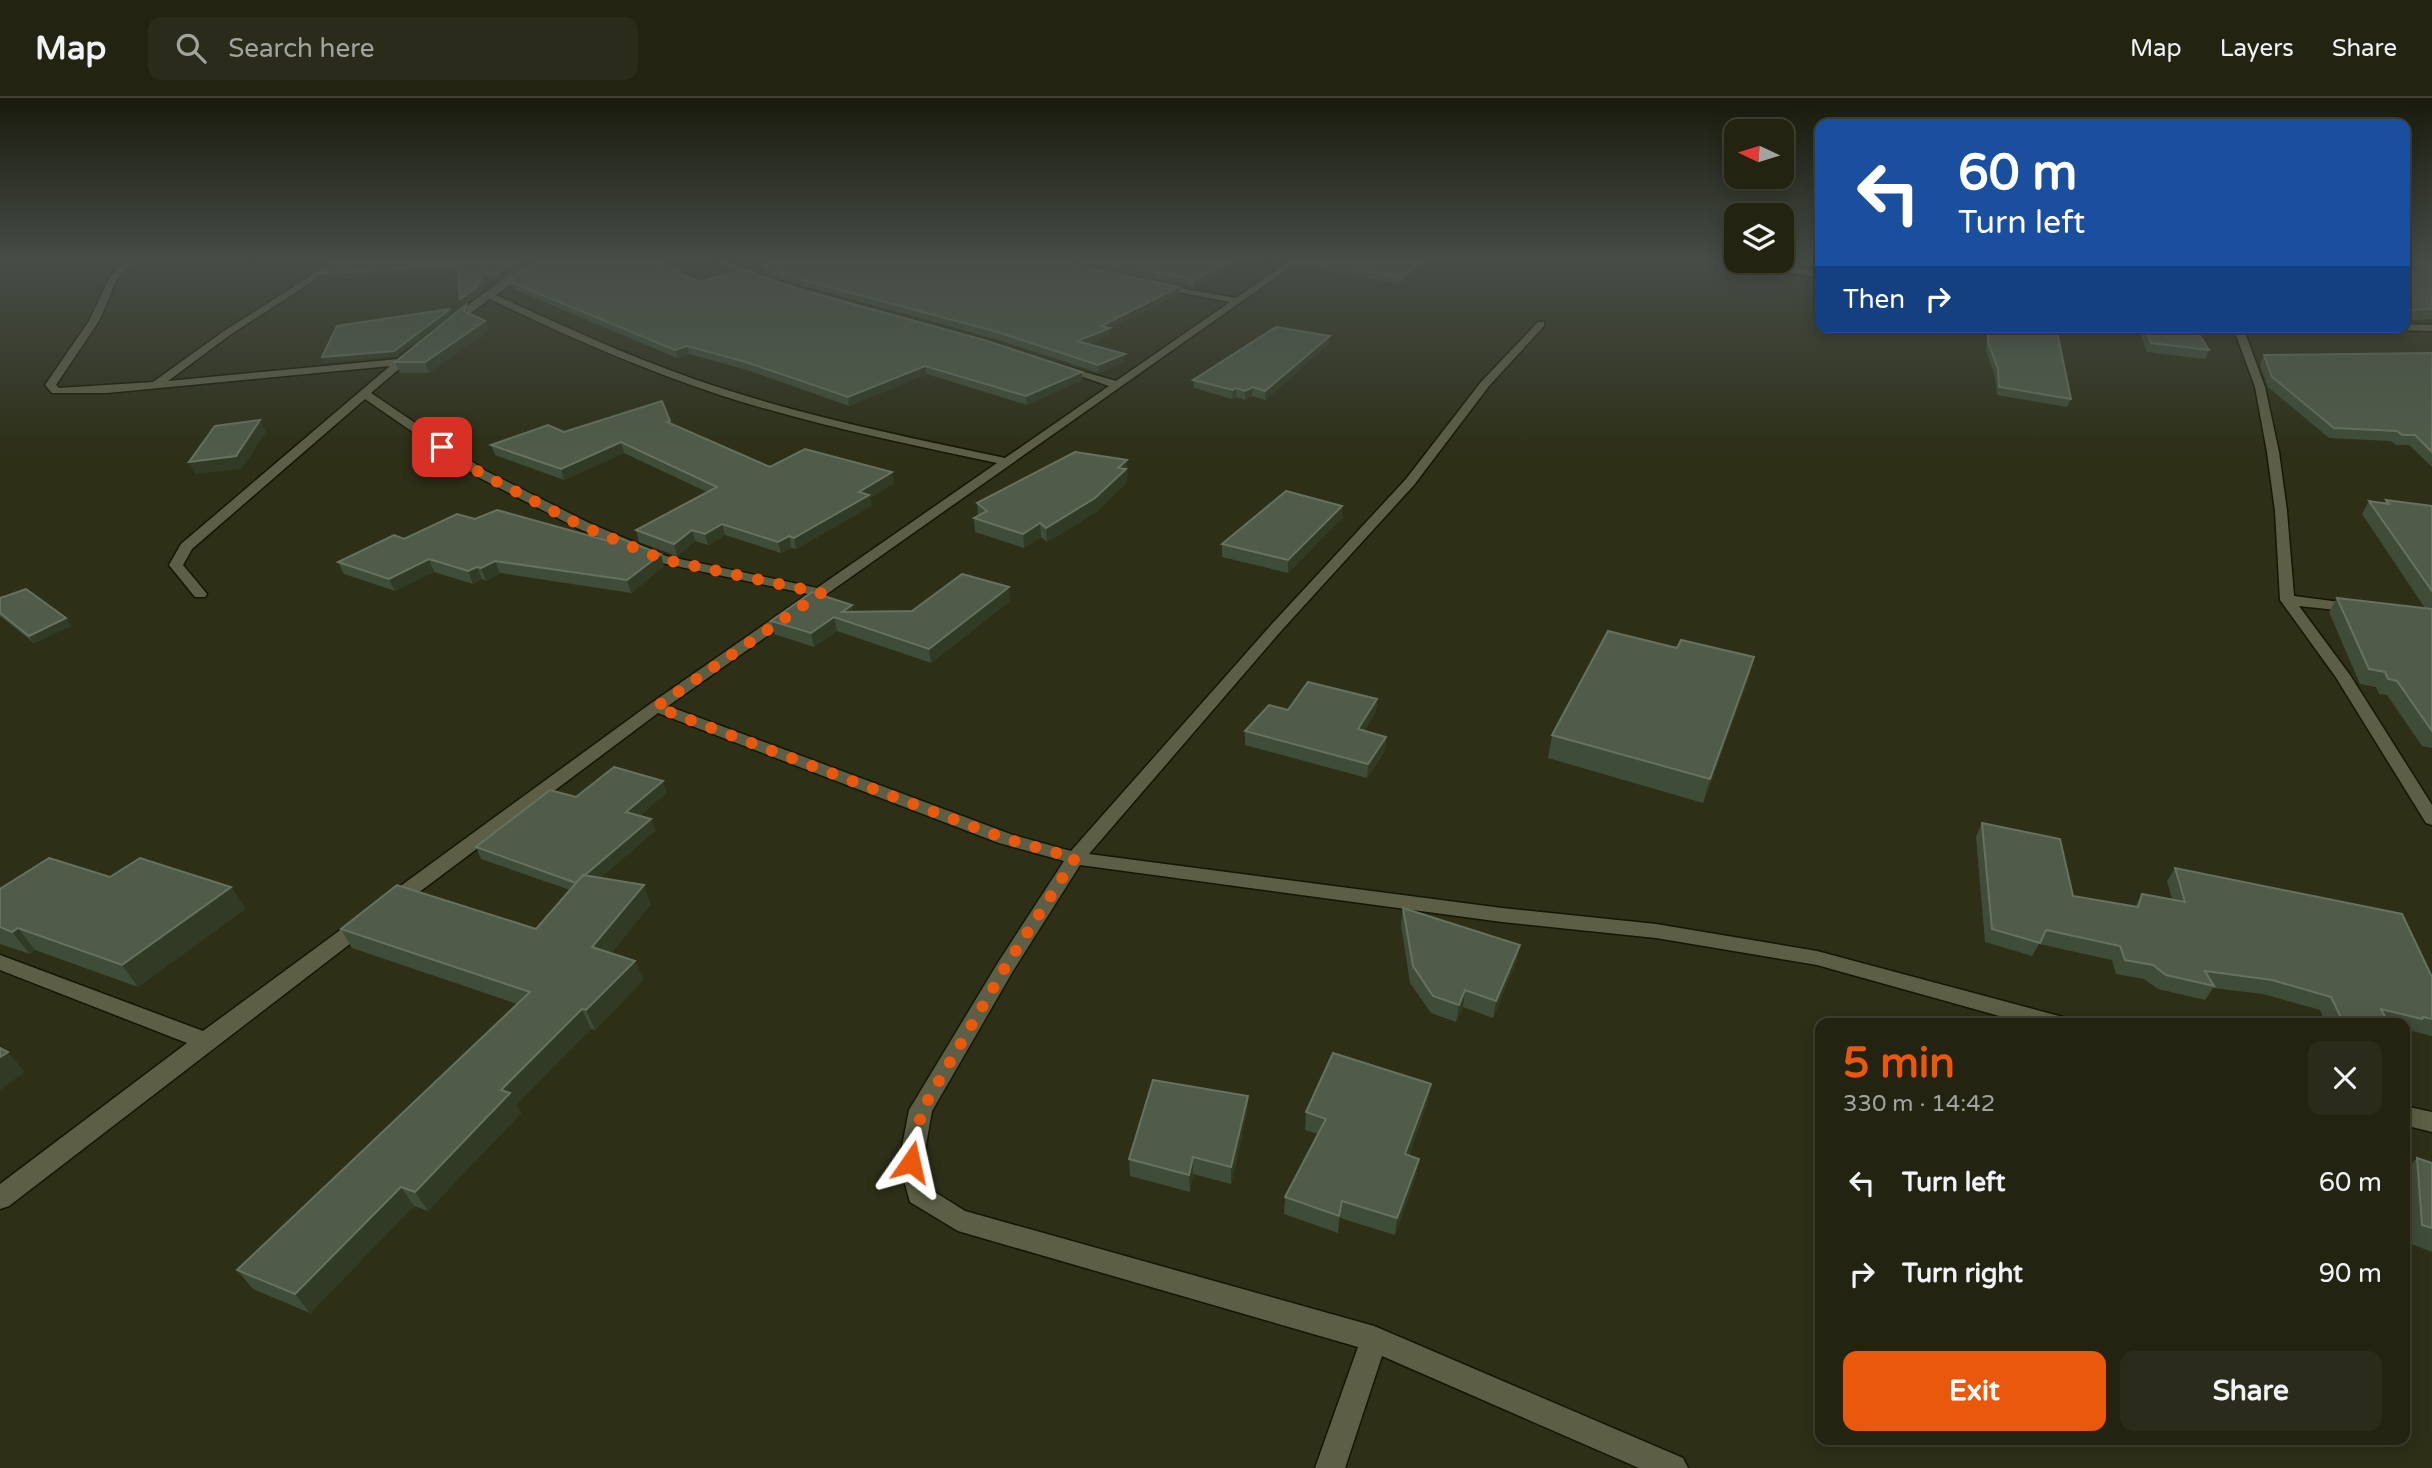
<!DOCTYPE html>
<meta charset="utf-8">
<style>
:root{--surface:#222311;--page:#2a2b1a;--text:#f1f3f6;--muted:#a2a49f;--line:#3f4031;--accent:#ea580c}
body{margin:0;font-family:"Varela Round",sans-serif;background:var(--page);color:var(--text);height:100vh;display:flex;flex-direction:column;font-size:26px;white-space:nowrap}
*{box-sizing:border-box;margin:0}
p{font-size:23px;color:var(--muted)}
.icon{flex:none;width:38px;height:38px;fill:none;stroke:currentColor;stroke-width:2;stroke-linecap:round;stroke-linejoin:round}
.map{position:relative;flex:1;overflow:hidden}
.side{position:absolute;left:1815px;top:920px;width:595px;height:427px;display:flex;flex-direction:column;background:var(--surface);border-radius:14px;box-shadow:0 4px 18px #0003,0 0 0 2px var(--line)}
.side>*{flex:none}
.hud{position:absolute;left:1815px;top:21px;width:595px;height:214px;border-radius:14px;box-shadow:0 4px 18px #0003,0 0 0 2px var(--line);background:#1a4fa0;color:#fff;overflow:hidden}
.needle{width:46px;rotate:274deg}
.tools{position:absolute;left:1724px;top:21px;display:grid;gap:14px}
.tools a{display:grid;place-items:center;width:70px;height:70px;border-radius:14px;background:var(--surface);box-shadow:0 4px 18px #0003,0 0 0 2px var(--line);font-size:35px}
.pin{position:absolute;display:grid;place-items:center;width:60px;height:60px;color:#fff;margin:-30px;border-radius:14px;box-shadow:0 4px 10px #0006}
.me{position:absolute;width:77px;margin:-38px;rotate:11deg;stroke-linejoin:round;filter:drop-shadow(0 0 5px #0008)}
.turn{display:flex;align-items:center;gap:24px;height:147px;padding:0 28px;font-size:32px}
.turn .icon{width:91px;height:91px;stroke-width:2.5}
.turn b{display:block;font-size:49px;line-height:60px}
.then{display:flex;align-items:center;height:66px;padding:0 28px;background:#0003;gap:14px;font-size:26px}
.round{display:grid;place-items:center;flex:none;width:74px;height:74px;border-radius:14px;background:var(--page)}
.summary{display:flex;align-items:center;justify-content:space-between;height:119px;padding:0 28px}
h1{font-size:42px;font-weight:800;line-height:52px;color:var(--accent)}
.primary-button{display:flex;gap:14px;margin-top:auto;padding:14px 28px}
.primary-button a{flex:1;height:80px;border-radius:14px;background:var(--accent);color:#fff;font-size:28px;font-weight:800;line-height:80px;text-align:center}
.primary-button a+a{background:var(--page);color:var(--text)}
ul{padding:0;list-style:none}
li{display:flex;align-items:center;gap:21px;height:91px;padding:0 28px}
li div{flex:1}
li b{display:block;font-size:26px}
li em{font-style:normal}
header{display:flex;align-items:center;gap:42px;box-sizing:border-box;height:98px;padding:0 35px;background:var(--surface);border-bottom:2px solid var(--line)}
header strong{font-size:33px}
nav{display:flex;gap:38px;margin-inline-start:auto;font-size:24px}
.search{width:490px;height:63px;background:var(--page);display:flex;align-items:center;gap:18px;box-sizing:border-box;padding:0 24px;border-radius:14px;color:var(--muted);font-size:26px}
.map>svg:first-child{display:block}
.lines{fill:none;stroke-linecap:round;stroke-linejoin:round}
.minor-casing{stroke:#151702;stroke-width:3}
.minor{fill:#5c5f45;fill-rule:evenodd}
.wall{fill:#3f4c38}
.shaded-wall{fill:#313a24}
.building{fill:#505c49;stroke:#66715e;stroke-width:2}
.route{stroke:#ea580c;stroke-width:12;stroke-dasharray:0 21.6}
</style>
<header>
<strong>Map</strong>
<div class="search"><svg class="icon" aria-label="search" viewBox="0 0 24 24"><circle cx="10" cy="10" r="6"/><path d="M15 15l6 6"/></svg>Search here</div>
<nav><a>Map</a><a>Layers</a><a>Share</a></nav>
</header>
<div class="map">
<svg width="2432" height="1370" viewBox="0 0 2432 1370">
<rect width="100%" height="100%" fill="#2d2f17"/>
<g class="lines">
<g class="minor-casing">
<g id="minor">
<path d="M125 163H134L117 181 99 223 56 287 59 290 153 284 224 233 334 163H344L230 237 168 283 398 261 411 250H419V254L371 295 486 373 587 424 666 458 817 490 997 365C903 345 809 326 717 296 639 270 564 237 490 201L454 227H448V223C471 206 518 163 546 163L496 197C571 232 647 267 727 292 818 321 911 340 1005 360L1109 288 1057 270V266L1116 283 1230 204 1155 190 1152 189V185L1236 200 1289 163H1299L668 608 1013 737 1071 753 1271 527 1406 381 1481 284 1538 224H1544V228L1489 288 1414 387 1281 533 1089 756 1502 810 1656 826 1817 853 2059 918 2067 920 2070 926H2028L1817 867 1656 840 1502 824 1080 767 1013 873 932 1013 923 1064 930 1091 965 1113 1374 1228 1683 1360 1688 1370H1639L1382 1258 1345 1370H1315L1358 1249 958 1133 910 1104 899 1064 909 1012 999 863 1064 763 999 745 658 615 398 810H384L381 805 384 800 650 606 808 496 657 464 577 430 478 379 365 301 192 451 183 467 207 496 205 499H195L169 467 181 446 390 268 107 295H52L45 287 89 223 109 180Z"/>
<path d="M713 163H725L770 181 763 183Z"/>
<path d="M1729 163H1749L1820 174V180Z"/>
<path d="M2404 226 2432 227V233L2390 232 2385 229H2404Z"/>
<path d="M2233 229H2243L2265 289 2279 354 2287 413 2294 498 2355 506 2362 510 2355 514 2299 508 2350 577 2432 707V727L2426 725 2335 578 2280 502 2275 413 2267 354 2255 289Z"/>
<path d="M365 817 372 819 375 824 372 829 9 1108 0 1111V1086L187 945 0 872V857L203 933 358 819Z"/>
<path d="M2404 1008 2432 1014V1034L2404 1027Z"/>
</g>
</g>
<use href="#minor" class="minor"/>
</g>
<g class="wall">
<path d="M531 163 497 184 487 180 479 196 463 208 460 201 458 174 318 183Z"/>
<path d="M1068 163H1242L1194 189Z"/>
<path d="M1298 163H1428L1400 186 1298 167Z"/>
<path d="M2404 163H2432V221L2404 223Z"/>
<path d="M764 168 1179 189V196L1110 230V237L1088 246 1125 263 1099 275 995 241 804 188 765 175Z"/>
<path d="M508 183 699 184 795 190 1082 282 1027 307 927 276 849 308 747 272 689 256 677 260 511 190Z"/>
<path d="M466 207 469 215 485 223 488 233 429 275H400L395 264Z"/>
<path d="M1987 229H2056L2071 301 2067 309 1997 297 1995 279 1986 252Z"/>
<path d="M2138 229H2194L2209 252 2205 261 2147 254Z"/>
<path d="M1330 238 1329 246 1265 302 1252 298 1245 302 1236 299 1232 301 1194 290 1193 282Z"/>
<path d="M2432 255V369L2409 347H2396L2391 343 2329 340 2268 289 2260 267 2264 257Z"/>
<path d="M671 326 770 369 892 374 894 385 870 400 871 408 796 451 791 450 781 455 725 437 708 447 695 443 677 458 639 444 636 432 707 394 624 355 564 382 495 357 491 347 564 334Z"/>
<path d="M1128 375 1127 376V384L1096 414 1047 444 1041 439 1024 450 975 434 974 420 978 417 977 405Z"/>
<path d="M2386 402 2432 408V650L2422 648 2387 597 2379 596 2376 589 2360 586 2329 514 2337 500 2425 510 2362 416 2369 403 2384 405Z"/>
<path d="M1342 408V420L1288 475 1222 459V446Z"/>
<path d="M475 421 664 468 631 495 500 475 486 483 482 481 473 486 434 474 395 493 344 476 338 464 404 441Z"/>
<path d="M0 500 66 520 71 528 34 545 0 518Z"/>
<path d="M1010 503 931 565 837 533 814 549 774 536 771 523 854 514 912 513Z"/>
<path d="M1677 550 1754 559 1748 582 1703 705 1548 660 1552 637Z"/>
<path d="M1377 601 1376 614 1364 633 1386 639 1385 653 1367 680 1245 647V633L1288 612Z"/>
<path d="M667 694 639 718 651 721 655 733 600 780 651 806 611 855 635 863 643 882 595 932 591 931 516 1007 521 1015 428 1113 414 1108 310 1215 253 1191 237 1172 517 906 352 850 341 831H536L570 792 481 761 476 749 576 699Z"/>
<path d="M1982 725 2073 798 2135 809 2142 796 2172 801 2167 783 2175 770 2432 879V938L2412 933 2410 935 2404 934V926H2326L2320 912 2263 896 2213 890 2205 902 2158 891 2144 881 2116 876 2112 862 2039 846 2032 858 1985 844 1976 739Z"/>
<path d="M231 789 245 811 138 889 35 852 30 856 0 846V791Z"/>
<path d="M1403 810 1520 847 1516 864 1493 920 1463 909 1456 924 1431 915 1410 885 1401 827Z"/>
<path d="M1248 998 1247 1015 1231 1086 1193 1076 1190 1094 1130 1078 1129 1061Z"/>
<path d="M1428 1003 1409 1057 1419 1061 1416 1078 1395 1137 1340 1120 1338 1135 1284 1116 1285 1099 1318 1036 1305 1032 1306 1014Z"/>
<path d="M2417 1060 2432 1065V1154L2406 1144 2404 1121V1074Z"/>
</g>
<g class="shaded-wall">
<path d="M517 163H531L497 184 495 177Z"/>
<path d="M1230 163H1242L1194 189V182Z"/>
<path d="M1421 163H1428L1400 186 1401 180Z"/>
<path d="M457 167 459 174 318 183 315 176Z"/>
<path d="M484 173 487 180 479 196 463 208 460 201Z"/>
<path d="M1179 189V196L1110 230V237L1077 250V243L1101 228Z"/>
<path d="M450 211 452 217 396 258 324 265 322 259Z"/>
<path d="M485 223 488 233 429 275 425 264Z"/>
<path d="M1330 238 1329 246 1265 302V293Z"/>
<path d="M687 248 689 256 677 260 675 252Z"/>
<path d="M1125 256V263L1099 275 1098 267Z"/>
<path d="M925 268 927 276 849 308 848 299Z"/>
<path d="M1082 274V282L1027 307 1026 298Z"/>
<path d="M1253 289 1252 298 1245 302V293Z"/>
<path d="M1236 290V299L1232 301 1233 292Z"/>
<path d="M260 322 266 334 242 371 195 376 189 364Z"/>
<path d="M621 344 624 355 564 382 561 371Z"/>
<path d="M1127 362V384L1096 414 1047 444 1046 430 1118 370Z"/>
<path d="M892 374 894 385 870 400 871 408 796 451 794 440 859 394Z"/>
<path d="M1342 408V420L1288 475V462Z"/>
<path d="M1040 425 1041 439 1024 450 1023 436Z"/>
<path d="M722 426 725 437 708 447 705 436Z"/>
<path d="M692 432 695 443 677 458 674 446Z"/>
<path d="M789 438 791 450 781 455 778 444Z"/>
<path d="M661 456 664 468 631 495 627 482Z"/>
<path d="M429 461 434 474 395 493 389 481Z"/>
<path d="M495 463 500 475 486 483 481 470Z"/>
<path d="M477 469 482 481 473 486 468 473Z"/>
<path d="M1009 489 1010 503 931 565 929 551Z"/>
<path d="M852 507 855 520 842 514Z"/>
<path d="M834 519 837 533 814 549 811 535Z"/>
<path d="M66 520 71 528 34 545 29 538Z"/>
<path d="M1754 559 1748 582 1703 705 1710 681Z"/>
<path d="M1377 601 1376 614 1357 645 1358 631Z"/>
<path d="M1386 639 1385 653 1367 680 1368 666Z"/>
<path d="M663 683 667 694 630 725 626 714Z"/>
<path d="M651 721 655 733 581 796 576 785Z"/>
<path d="M644 787 651 806 600 869 592 849Z"/>
<path d="M231 789 245 811 138 889 122 867Z"/>
<path d="M18 830 35 852 30 856 12 834Z"/>
<path d="M1520 847 1516 864 1493 920 1496 903Z"/>
<path d="M635 863 643 882 595 932 586 912Z"/>
<path d="M1465 892 1463 909 1456 924 1459 907Z"/>
<path d="M582 911 591 931 516 1007 521 1015 428 1113 415 1094 501 992Z"/>
<path d="M8 954 25 974 0 992V959Z"/>
<path d="M1431 986 1428 1003 1403 1073 1405 1056Z"/>
<path d="M1248 998 1247 1015 1231 1086V1069Z"/>
<path d="M1193 1059V1076L1190 1094 1189 1077Z"/>
<path d="M1419 1061 1416 1078 1395 1137 1397 1120Z"/>
<path d="M401 1089 414 1108 310 1215 295 1196Z"/>
<path d="M1342 1103 1340 1120 1338 1135 1339 1118Z"/>
</g>
<g class="building">
<path d="M335 163H517L495 177 484 173 477 189 460 201 457 167 315 176Z"/>
<path d="M538 163H655L699 184 746 172 795 190 984 242 1082 274 1026 298 925 268 848 299 746 264 687 248 675 252 508 183Z"/>
<path d="M783 163H1055L1179 189 1101 228 1110 230 1077 243 1125 256 1098 267 994 233 803 182 764 168Z"/>
<path d="M1099 163H1230L1194 182Z"/>
<path d="M1311 163H1421L1401 180Z"/>
<path d="M2404 163H2432V211L2404 213Z"/>
<path d="M466 207 464 213 485 223 425 264H395Z"/>
<path d="M450 211 394 253 322 259 337 228Z"/>
<path d="M1276 229 1330 238 1265 293 1253 289 1245 293 1236 290 1233 292 1193 282Z"/>
<path d="M1989 229H2056L2071 301 1999 289 1998 271 1988 244Z"/>
<path d="M2145 229H2194L2209 252 2151 245Z"/>
<path d="M2432 255V354L2415 337H2402L2397 333 2334 330 2272 279 2264 257Z"/>
<path d="M662 303 670 323 667 324 770 369 805 351 892 374 859 394 869 397 794 440 789 438 778 444 722 426 705 436 692 432 674 446 636 432 717 389 621 344 561 371 491 347 548 327 564 334Z"/>
<path d="M260 322 236 358 189 364 215 328Z"/>
<path d="M1075 354 1127 362 1118 370 1126 371 1095 400 1046 430 1040 425 1023 436 974 420 987 413 977 405Z"/>
<path d="M1286 393 1342 408 1288 462 1222 446Z"/>
<path d="M2386 402 2432 408V493L2369 403 2389 406Z"/>
<path d="M497 412 612 444 619 440 661 456 627 482 495 463 481 470 477 469 468 473 429 461 389 481 338 464 394 437 404 441 457 416 475 421Z"/>
<path d="M962 476 1009 489 929 551 834 519 811 535 771 523 812 494 852 507 842 514 912 513Z"/>
<path d="M26 491 66 520 29 538 0 515V500Z"/>
<path d="M2337 500 2432 511V633L2397 583 2388 581 2385 574 2369 571Z"/>
<path d="M1608 533 1677 550 1681 542 1754 559 1710 681 1552 637Z"/>
<path d="M1308 584 1377 601 1358 631 1386 639 1368 666 1245 633 1269 607 1288 612Z"/>
<path d="M614 669 663 683 626 714 651 721 585 777H583L576 785 476 749 550 692 576 699Z"/>
<path d="M1982 725 2060 741 2073 798 2138 809 2142 796 2185 804 2175 770 2402 816 2432 879V921L2423 919 2422 921 2381 911 2389 926H2344L2331 899 2272 882 2205 873 2214 888 2166 877 2153 867 2125 862 2120 848 2046 832 2040 845 1992 831Z"/>
<path d="M49 760 110 779 140 760 231 789 122 867 18 830 12 834 0 829V791Z"/>
<path d="M583 777 644 787 592 849 635 863 586 912 582 911 501 992 510 995 415 1094 401 1089 295 1196 237 1172 530 894 341 831 397 787 536 831Z"/>
<path d="M1403 810 1520 847 1496 903 1465 892 1459 907 1433 898 1413 868Z"/>
<path d="M0 950 8 954 0 959Z"/>
<path d="M1333 955 1431 986 1405 1056 1419 1061 1397 1120 1342 1103 1339 1118 1285 1099 1326 1021 1306 1014Z"/>
<path d="M1153 982 1248 998 1231 1069 1193 1059 1189 1077 1129 1061Z"/>
<path d="M2417 1060 2432 1065V1130L2422 1127Z"/>
</g>
<linearGradient id="sky" x2="0" y2="1"><stop stop-color="#191a0d"/><stop offset="0.46" stop-color="#464d47"/><stop offset="1" stop-color="#464d47" stop-opacity="0"/></linearGradient>
<rect width="2432" height="355" fill="url(#sky)"/>
<g class="lines">
<path class="route" d="M442 349 482 376 582 428 662 461 821 495 656 609 1006 741 1075 760 1006 868 922 1012 911 1064"/>
</g>
</svg>
<div class="tools">
<a><svg class="needle" viewBox="-14 -14 28 28"><path d="M0-13l5 13h-10z" fill="#e53935"/><path d="M0 13l5-13h-10z" fill="#a2a49f"/></svg></a>
<a><svg class="icon" aria-label="layers" viewBox="0 0 24 24"><path d="M12 4l9 5-9 5-9-5zM3 14l9 5 9-5"/></svg></a>
</div>
<div class="pin" style="left:442px;top:349px;background:#d93025"><svg class="icon" aria-label="arrive" viewBox="0 0 24 24"><path d="M6 21V4h12l-3 4 3 4H6"/></svg></div>
<svg class="me" style="left:911px;top:1064px" viewBox="-20 -20 40 40"><path d="M0-17L14 15 0 8-14 15z" fill="#ea580c" stroke="#fff" stroke-width="4"/></svg>
<div class="hud">
<div class="turn"><svg class="icon" aria-label="left" viewBox="0 0 24 24"><path d="M17 20v-9H6M10 6l-5 5 5 5"/></svg><div><b>60 m</b>Turn left</div></div>
<div class="then">Then<svg class="icon" aria-label="right" viewBox="0 0 24 24"><path d="M7 20v-9h11M14 6l5 5-5 5"/></svg></div>
</div>
<section class="side">
<div class="summary"><div><h1>5 min</h1><p>330 m · 14:42</p></div><a class="round"><svg class="icon" aria-label="close" viewBox="0 0 24 24"><path d="M6 6l12 12M18 6L6 18"/></svg></a></div>
<ul>
<li><svg class="icon" aria-label="left" viewBox="0 0 24 24"><path d="M17 20v-9H6M10 6l-5 5 5 5"/></svg><div><b>Turn left</b></div><em>60 m</em></li>
<li><svg class="icon" aria-label="right" viewBox="0 0 24 24"><path d="M7 20v-9h11M14 6l5 5-5 5"/></svg><div><b>Turn right</b></div><em>90 m</em></li>
</ul>
<div class="primary-button"><a>Exit</a><a>Share</a></div>
</section>
</div>
